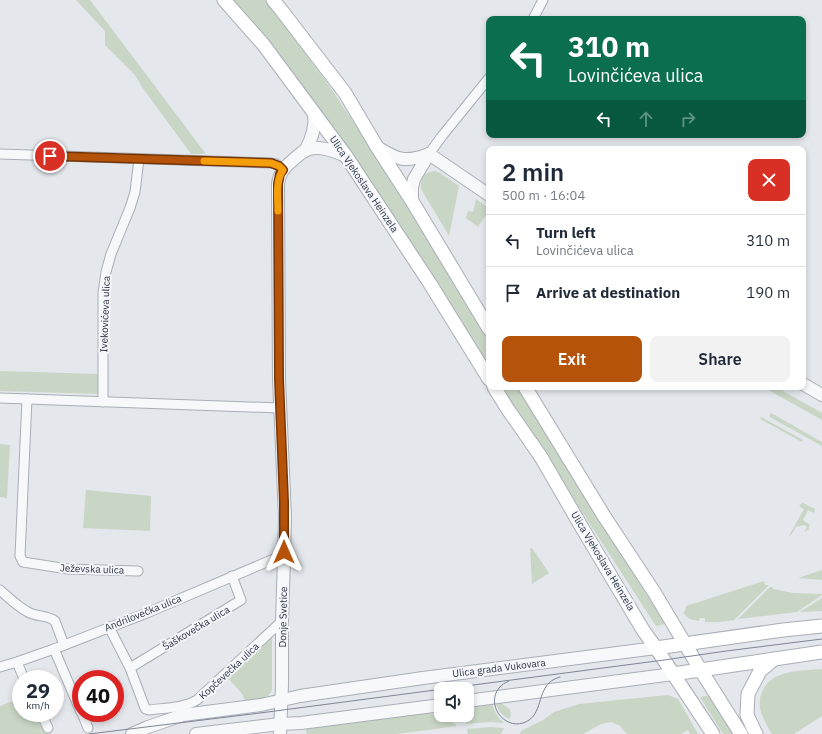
<!DOCTYPE html>
<meta charset="utf-8">
<style>
:root{--surface:#fff;--page:#f2f2f3;--text:#1f2937;--muted:#747a83;--line:#e0e1e3;--accent:#b45309}
body{margin:0;font-family:"IBM Plex Sans",sans-serif;background:var(--page);color:var(--text);height:100vh;display:flex;flex-direction:column;font-size:15px;white-space:nowrap}
*{box-sizing:border-box;margin:0}
p{font-size:13px;color:var(--muted)}
.icon{flex:none;width:22px;height:22px;fill:none;stroke:currentColor;stroke-width:2;stroke-linecap:round;stroke-linejoin:round}
.map{position:relative;flex:1;overflow:hidden}
.details{position:absolute;left:486px;top:146px;width:320px;height:244px;display:flex;flex-direction:column;background:var(--surface);border-radius:8px;box-shadow:0 2px 6px #0003}
.details>*{flex:none}
.hud{position:absolute;left:486px;top:16px;width:320px;height:122px;border-radius:8px;box-shadow:0 2px 6px #0003;background:#0b6e4f;color:#fff;overflow:hidden}
.tools{position:absolute;left:434px;top:682px;display:grid;gap:8px}
.tools a{display:grid;place-items:center;width:40px;height:40px;border-radius:8px;background:var(--surface);box-shadow:0 2px 6px #0003;font-size:20px}
.speed{position:absolute;left:12px;top:670px;display:flex;gap:8px;font-size:20px;font-weight:700;text-align:center}
.speed>*{display:grid;place-content:center;width:52px;height:52px;border-radius:50%;background:var(--surface);box-shadow:0 2px 6px #0003;line-height:1}
.speed small{font-size:10px;font-weight:400}
.speed .limit{border:6px solid #d22;background:#fff;color:#111}
.pin{position:absolute;display:grid;place-items:center;width:34px;height:34px;color:#fff;margin:-17px;border:2px solid #fff;border-radius:50%;box-shadow:0 1px 4px #0007}
.me{position:absolute;width:44px;margin:-22px;rotate:0deg;stroke-linejoin:round;filter:drop-shadow(0 0 3px #0008)}
.turn{display:flex;align-items:center;gap:14px;height:84px;padding:0 16px;font-size:18px}
.turn .icon{width:52px;height:52px;stroke-width:2.5}
.turn b{display:block;font-size:28px;line-height:34px}
.lanes{display:flex;align-items:center;height:38px;padding:0 16px;background:#0003;justify-content:center;gap:20px;direction:ltr}
.lanes .off{opacity:.35}
.round{display:grid;place-items:center;flex:none;width:42px;height:42px;border-radius:8px;background:var(--page)}
.overview{display:flex;align-items:center;justify-content:space-between;height:68px;padding:0 16px}
h1{font-size:24px;font-weight:600;line-height:30px}
.cta{display:flex;gap:8px;margin-top:auto;padding:8px 16px}
.cta a{flex:1;height:46px;border-radius:8px;background:var(--accent);color:#fff;font-size:16px;font-weight:600;line-height:46px;text-align:center}
.cta a+a{background:var(--page);color:var(--text)}
ul{padding:0;list-style:none}
li{display:flex;align-items:center;gap:12px;height:52px;padding:0 16px;border-top:1px solid var(--line)}
li div{flex:1}
li b{display:block;font-size:15px}
li em{font-style:normal}
.map>svg:first-child{display:block}
.green{fill:#c9d6c5}
.lines{fill:none;stroke-linecap:round;stroke-linejoin:round}
.minor-casing{stroke:#a9aeb7;stroke-width:11}
.tertiary-casing{stroke:#a9aeb7;stroke-width:14}
.secondary-casing{stroke:#a9aeb7;stroke-width:15}
.minor{stroke:#f7f8fa;stroke-width:9}
.tertiary{stroke:#f7f8fa;stroke-width:12}
.secondary{stroke:#fff;stroke-width:13}
.tram{stroke:#7d8696;stroke-width:1}
.route-casing{stroke:#753606;stroke-width:10}
.route{stroke:#b45309;stroke-width:7}
.slow{stroke:#f59e0b;stroke-width:7}
.labels{text-anchor:middle;dominant-baseline:central;stroke-width:4;stroke-linejoin:round;paint-order:stroke}
.street-label{font-size:10px;fill:#2b3445;stroke:#f4f6f9}
</style>
<div class="map">
<svg width="822" height="734" viewBox="0 0 822 734">
<rect width="100%" height="100%" fill="#e4e7ec"/>
<g class="green">
<path d="M76 0H90L206 154H191L142 87 135 75 105 45V31Z"/>
<path d="M231 0H265L273 10 330 87 372 150 489 340V368L340 137 299 81 262 34Z"/>
<path d="M435 171 440 173 459 186 449 236 421 189C420 178 424 172 435 171Z"/>
<path d="M476 199 489 208 488 212 478 227 466 218 468 211 473 212Z"/>
<path d="M0 371 98 374V394L0 391Z"/>
<path d="M501 387H517L665 624 656 626Z"/>
<path d="M763 387H776L822 413V420Z"/>
<path d="M771 413 822 442V446L770 417 769 416Z"/>
<path d="M761 417 803 440 802 442 760 419Z"/>
<path d="M0 444 10 445 7 498 0 497Z"/>
<path d="M86 490 151 496 150 531 83 528Z"/>
<path d="M803 503 815 509 814 513 808 510 803 520 810 525 808 530 804 532 807 527 804 525 796 527 791 535 789 536 804 509 799 506 801 504Z"/>
<path d="M532 548 549 573 532 584 530 549Z"/>
<path d="M822 570V580L798 578Z"/>
<path d="M764 581 765 585H769L734 620 719 622H705V618H700L699 621C691 619 688 620 683 612L685 611 686 606Z"/>
<path d="M770 587H773V589L793 593 822 594V595L797 612 738 619Z"/>
<path d="M822 598V611L800 612Z"/>
<path d="M272 635V690C267 701 255 701 245 703L243 695 227 677Z"/>
<path d="M822 669V716L794 734H772C767 726 762 717 760 708 759 702 760 695 763 690 773 669 802 671 822 669Z"/>
<path d="M668 695 678 699 698 734H690L688 730 681 734H627L620 726 611 722 601 724 583 734H520L521 731 543 720 554 712 579 704Z"/>
<path d="M711 695 735 734H723L700 697Z"/>
<path d="M21 698V713H38L48 734H0V706Z"/>
<path d="M497 702C505 705 515 710 509 719 502 715 498 711 496 703Z"/>
<path d="M492 703C494 711 497 717 504 723L489 722 466 724V715H467C467 703 483 704 492 703Z"/>
<path d="M422 712C436 715 447 716 457 726L397 734H307L306 731V727Z"/>
<path d="M491 727 504 728 501 734H468L467 729Z"/>
</g>
<g class="lines">
<g class="minor-casing">
<g id="minor">
<path d="M533 19 543 0"/>
<path d="M0 154 271 163 276 164 283 169"/>
<path d="M429 154 442 136 489 78"/>
<path d="M0 398 280 408"/>
<path d="M27 399 20 556 23 562 68 569 138 571"/>
<path d="M103 402V293L106 272 111 254 130 208 135 192 139 159"/>
<path d="M0 590C9 598 18 607 28 612 36 617 48 615 55 621L64 645"/>
<path d="M109 627 130 668 145 708 146 709 149 710C164 708 184 708 197 700L282 621"/>
<path d="M54 649 81 712"/>
<path d="M17 662 24 679"/>
<path d="M0 667 17 662 54 649 149 612 269 561 274 559 284 558"/>
<path d="M130 668 241 600 232 576"/>
<path d="M41 713 48 728"/>
<path d="M82 713 88 728"/>
</g>
</g>
<g class="tertiary-casing">
<g id="tertiary">
<path d="M377 147C398 160 405 163 429 154"/>
<path d="M305 151C312 139 316 127 314 113"/>
<path d="M429 154 489 195"/>
<path d="M412 201V188L414 179 429 154"/>
<path d="M803 384 822 395"/>
<path d="M467 701 673 674"/>
<path d="M132 734 148 727 183 715 261 705 300 696 423 678 656 648"/>
<path d="M196 734 280 724 301 723 441 705"/>
<path d="M280 734 282 685V621L284 558 285 517 279 379 278 184C279 174 284 167 292 161 296 157 300 154 304 151 317 144 334 151 346 156"/>
</g>
</g>
<g class="secondary-casing">
<g id="secondary">
<path d="M224 0 263 44 346 156 429 282 489 379"/>
<path d="M273 0 282 11 345 93 377 147 412 201 489 329"/>
<path d="M494 387 507 408 541 457 581 526 643 630 656 648 713 734"/>
<path d="M525 387 604 516 654 592 700 669 741 734"/>
<path d="M656 648 783 630 822 626"/>
<path d="M673 674 822 652"/>
<path d="M756 734 747 715 748 694 760 671 774 659"/>
</g>
</g>
<use href="#minor" class="minor"/>
<use href="#tertiary" class="tertiary"/>
<use href="#secondary" class="secondary"/>
<g class="tram">
<path d="M509 681C505 683 502 684 499 688 486 704 503 729 523 723 542 717 537 695 549 683 552 680 556 678 560 677"/>
<path d="M89 734 260 713 664 660 726 651 822 639"/>
</g>
</g>
<g class="lines">
<g class="route-casing">
<path id="route" d="M50 156 271 163 279 166 283 170 280 174 278 184 279 379 284 502V552"/>
</g>
<use href="#route" class="route"/>
<path class="slow" d="M204 161 271 163 279 166 283 170C275 182 278 197 278 211"/>
</g>
<g class="labels">
<g class="street-label">
<text transform="translate(364 184) rotate(56)">Ulica Vjekoslava Heinzela</text>
<text transform="translate(105 314) rotate(-88)">Ivekovićeva ulica</text>
<text transform="translate(603 561) rotate(59)">Ulica Vjekoslava Heinzela</text>
<text transform="translate(92 569) rotate(2)">Ježevska ulica</text>
<text transform="translate(143 613) rotate(-22)">Andrilovečka ulica</text>
<text transform="translate(283 617) rotate(-89)">Donje Svetice</text>
<text transform="translate(196 628) rotate(-31)">Šaškovečka ulica</text>
<text transform="translate(499 668) rotate(-7)">Ulica grada Vukovara</text>
<text transform="translate(229 671) rotate(-43)">Kopčevečka ulica</text>
</g>
</g>
</svg>
<div class="tools">
<a><svg class="icon" aria-label="sound" viewBox="0 0 24 24"><path d="M4 9h4l5-4v14l-5-4H4zM17 9q2 3 0 6"/></svg></a>
</div>
<div class="speed"><div>29<small>km/h</small></div><div class="limit">40</div></div>
<div class="pin" style="left:50px;top:156px;background:#d93025"><svg class="icon" aria-label="arrive" viewBox="0 0 24 24"><path d="M6 21V4h12l-3 4 3 4H6"/></svg></div>
<svg class="me" style="left:284px;top:552px" viewBox="-20 -20 40 40"><path d="M0-17L14 15 0 8-14 15z" fill="#b45309" stroke="#fff" stroke-width="4"/></svg>
<div class="hud">
<div class="turn"><svg class="icon" aria-label="left" viewBox="0 0 24 24"><path d="M17 20v-9H6M10 6l-5 5 5 5"/></svg><div><b>310 m</b>Lovinčićeva ulica</div></div>
<div class="lanes"><svg class="icon" aria-label="left" viewBox="0 0 24 24"><path d="M17 20v-9H6M10 6l-5 5 5 5"/></svg><svg class="icon off" aria-label="ahead" viewBox="0 0 24 24"><path d="M12 20V5M6 11l6-6 6 6"/></svg><svg class="icon off" aria-label="right" viewBox="0 0 24 24"><path d="M7 20v-9h11M14 6l5 5-5 5"/></svg></div>
</div>
<section class="details">
<div class="overview"><div><h1>2 min</h1><p>500 m · 16:04</p></div><a class="round" style="background:#d93025;color:#fff"><svg class="icon" aria-label="close" viewBox="0 0 24 24"><path d="M6 6l12 12M18 6L6 18"/></svg></a></div>
<ul>
<li><svg class="icon" aria-label="left" viewBox="0 0 24 24"><path d="M17 20v-9H6M10 6l-5 5 5 5"/></svg><div><b>Turn left</b><p>Lovinčićeva ulica</p></div><em>310 m</em></li>
<li><svg class="icon" aria-label="arrive" viewBox="0 0 24 24"><path d="M6 21V4h12l-3 4 3 4H6"/></svg><div><b>Arrive at destination</b></div><em>190 m</em></li>
</ul>
<div class="cta"><a>Exit</a><a>Share</a></div>
</section>
</div>
